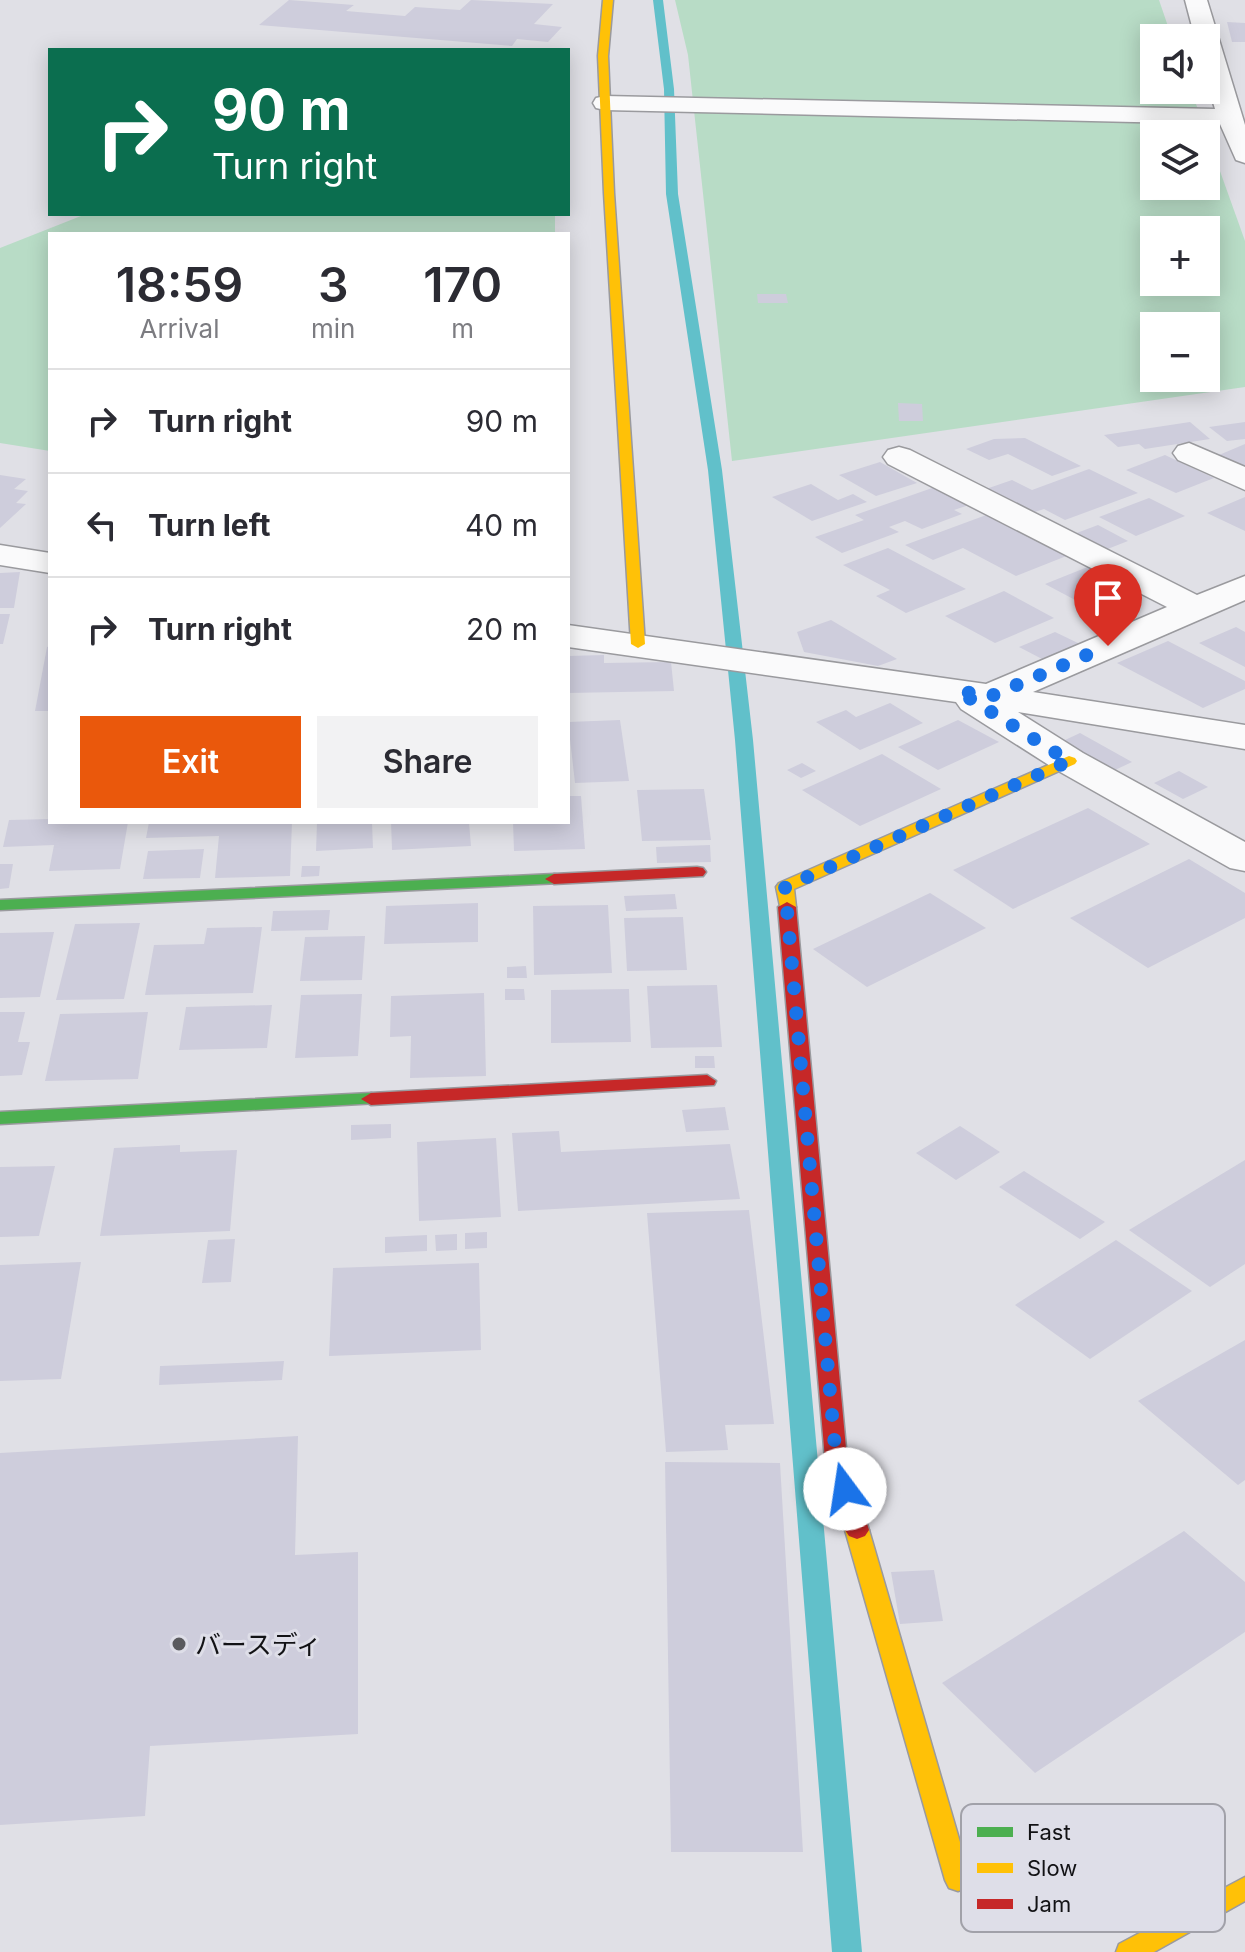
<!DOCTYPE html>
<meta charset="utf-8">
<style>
:root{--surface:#fff;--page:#f2f2f3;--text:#2b2b33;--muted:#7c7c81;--line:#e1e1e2;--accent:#ea580c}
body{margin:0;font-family:Inter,"Noto Sans JP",sans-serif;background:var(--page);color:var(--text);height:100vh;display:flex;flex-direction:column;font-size:30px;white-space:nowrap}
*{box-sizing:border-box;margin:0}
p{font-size:26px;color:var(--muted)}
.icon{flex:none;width:44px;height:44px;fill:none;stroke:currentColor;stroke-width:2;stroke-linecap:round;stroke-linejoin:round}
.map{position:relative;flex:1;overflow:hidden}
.side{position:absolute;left:48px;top:232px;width:522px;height:592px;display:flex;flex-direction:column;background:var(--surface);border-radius:0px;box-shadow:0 4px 20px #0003}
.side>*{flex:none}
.top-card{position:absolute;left:48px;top:48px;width:522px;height:168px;border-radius:0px;box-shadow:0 4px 20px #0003;background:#0b6e4f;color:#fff;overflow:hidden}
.tools{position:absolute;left:1140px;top:24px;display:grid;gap:16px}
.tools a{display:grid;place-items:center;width:80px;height:80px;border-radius:0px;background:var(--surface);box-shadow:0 4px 20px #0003;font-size:40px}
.pin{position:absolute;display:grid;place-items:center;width:68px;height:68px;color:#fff;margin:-82px -34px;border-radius:50% 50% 50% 0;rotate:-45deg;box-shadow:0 0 8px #0007}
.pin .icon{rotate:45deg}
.me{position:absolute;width:88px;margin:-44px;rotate:346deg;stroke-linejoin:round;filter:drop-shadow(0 0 6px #0008)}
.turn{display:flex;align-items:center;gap:28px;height:168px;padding:0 32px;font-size:36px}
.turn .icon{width:104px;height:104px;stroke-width:2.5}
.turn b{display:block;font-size:56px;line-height:68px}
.eta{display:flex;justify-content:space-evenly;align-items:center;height:136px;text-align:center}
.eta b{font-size:48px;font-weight:600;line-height:56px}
.action{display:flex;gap:16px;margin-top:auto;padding:16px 32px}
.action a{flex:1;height:92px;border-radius:0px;background:var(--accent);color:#fff;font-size:32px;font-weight:600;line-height:92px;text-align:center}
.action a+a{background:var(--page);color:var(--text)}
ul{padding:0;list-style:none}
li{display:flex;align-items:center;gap:24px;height:104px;padding:0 32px;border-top:2px solid var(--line)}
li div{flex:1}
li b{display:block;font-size:30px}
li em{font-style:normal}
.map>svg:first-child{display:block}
.green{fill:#b8dcc6;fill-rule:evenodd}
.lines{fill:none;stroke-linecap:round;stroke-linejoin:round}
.stream{fill:#61c0ca;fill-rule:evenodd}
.building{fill:#cecddc}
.street-casing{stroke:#9a9a9e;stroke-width:3}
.fast-casing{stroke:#9a9a9e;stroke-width:3}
.slow-casing{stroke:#9a9a9e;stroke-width:3}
.jam-casing{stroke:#9a9a9e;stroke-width:3}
.street{fill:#fafafb;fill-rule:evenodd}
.fast{fill:#4caf50;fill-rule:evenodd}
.slow{fill:#ffc107;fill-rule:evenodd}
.jam{fill:#c62828;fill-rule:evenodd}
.route{stroke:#1a73e8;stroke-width:14;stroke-dasharray:0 25.2}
.poi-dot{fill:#5a5a5e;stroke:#dedee8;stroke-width:3}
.labels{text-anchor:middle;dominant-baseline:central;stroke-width:6;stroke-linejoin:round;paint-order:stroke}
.near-poi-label{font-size:26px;fill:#121215;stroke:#dedee8;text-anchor:start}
.key{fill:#dedee8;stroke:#a1a1a9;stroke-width:2}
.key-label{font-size:22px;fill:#121215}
</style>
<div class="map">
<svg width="1245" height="1952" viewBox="0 0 1245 1952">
<rect width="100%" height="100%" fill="#e0e0e6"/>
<g class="green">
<path d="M675 0H1159L1172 38H1154V90H1191L1245 241V387L732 461 688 55ZM1154 134H1206V186H1154ZM1154 230H1206V282H1154ZM1154 326H1206V378H1154Z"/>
<path d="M86 214H555V234H50V451L0 443V248Z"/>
</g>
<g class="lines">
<path class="stream" d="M653 0H663L674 89 678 194 722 470 753 740 862 1952H832L735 740 708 470 666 194 664 89Z"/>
</g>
<g class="building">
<path d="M289 0 354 5 346 11 405 16 415 7 460 10 471 0 553 4 534 24 562 27 548 42 517 39 512 46 259 25Z"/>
<path d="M1227 22 1245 23V42H1232Z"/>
<path d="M757 294H786L788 303H758Z"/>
<path d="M898 403 922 404 923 421H899Z"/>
<path d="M1190 422 1210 439 1145 449 1139 444 1118 447 1104 435Z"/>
<path d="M1245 422V439L1227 441 1209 427Z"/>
<path d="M1025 438 1081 466 1052 476 1008 454 989 460 966 449 994 439Z"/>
<path d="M1245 444V467L1219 455Z"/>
<path d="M1165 455 1214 478 1176 493 1126 470Z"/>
<path d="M880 462 917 483 876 496 839 475Z"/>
<path d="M1089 469 1138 493 1065 520 1044 509 1032 513 986 489 1012 480 1032 490Z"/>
<path d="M0 475 26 479 14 489 28 491 16 503 26 504 0 528Z"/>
<path d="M811 484 838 500 853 494 867 502 812 521 772 497Z"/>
<path d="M935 487 969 505 954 510 962 514 922 529 905 521 889 527 899 532 842 553 815 537 864 520 855 515Z"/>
<path d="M1245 497V531L1207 513Z"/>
<path d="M1149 498 1185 516 1136 536 1099 517Z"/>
<path d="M989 514 1069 555 1016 576 963 548 933 560 905 545Z"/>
<path d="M1098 525 1128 541 1105 550 1074 534Z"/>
<path d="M888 548 966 589 906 613 876 596 890 590 843 565Z"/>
<path d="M1090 566 1140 592 1094 610 1045 584Z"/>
<path d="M20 572 14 608H0V573Z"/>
<path d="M1004 591 1054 618 995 643 945 616Z"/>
<path d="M0 614H10L3 644H0Z"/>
<path d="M831 620 897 659 878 666 804 652 797 632Z"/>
<path d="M1236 627 1245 632V667L1199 643Z"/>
<path d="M1055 632 1080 644 1044 660 1019 647Z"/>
<path d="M1168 641 1245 681V689L1203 708 1117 663Z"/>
<path d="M50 646V711H35L47 647Z"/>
<path d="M604 655V663L671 662 674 691 568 693V656Z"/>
<path d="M890 703 923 723 860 750 816 722 846 710 856 717Z"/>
<path d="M620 720 629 781 575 783 568 722Z"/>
<path d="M958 720 999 742 938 770 898 747Z"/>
<path d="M1080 733 1132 762 1115 770 1063 741Z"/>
<path d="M882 754 941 789 860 826 802 790Z"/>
<path d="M802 763 816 771 801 778 787 770Z"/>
<path d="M1179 771 1208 787 1183 799 1154 783Z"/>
<path d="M704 789 711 840 642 841 637 790Z"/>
<path d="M568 796H581L585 849 514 851 513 822H568Z"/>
<path d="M1088 808 1150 844 1013 909 953 870Z"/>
<path d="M50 819V822H128L120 869 49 871 54 845 3 847 9 820Z"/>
<path d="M149 822H292L290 876 215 878 219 836 146 838Z"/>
<path d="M317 822H372L373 848 316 851Z"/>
<path d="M391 822H469L471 846 392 850Z"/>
<path d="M710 845 711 862 657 863 656 847Z"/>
<path d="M204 849 200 878 143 879 148 851Z"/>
<path d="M1189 859 1245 893V918L1148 968 1070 918Z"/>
<path d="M0 864H13L9 888 0 889Z"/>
<path d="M302 866H320L319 876 301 877Z"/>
<path d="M930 893 986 928 867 987 813 949Z"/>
<path d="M675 894 677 909 626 911 624 896Z"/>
<path d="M478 903V942L384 944 386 906Z"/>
<path d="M608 905 612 973 534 975 533 906Z"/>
<path d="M330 910 328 930 271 931 273 911Z"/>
<path d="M683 917 687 970 627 971 624 918Z"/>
<path d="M140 923 124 999 56 1000 75 924Z"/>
<path d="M262 927 253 993 145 995 154 945 204 944 207 928Z"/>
<path d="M54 932 40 997 0 998V933Z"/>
<path d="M365 936 362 980 300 981 305 937Z"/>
<path d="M526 966 527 978H507V967Z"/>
<path d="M717 985 722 1047 651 1048 647 986Z"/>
<path d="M505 989H524L525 1000H505Z"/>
<path d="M629 989 631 1042 551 1043V990Z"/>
<path d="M484 993 486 1076 410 1078 411 1036 390 1037 391 996Z"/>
<path d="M362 994 358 1056 295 1058 301 995Z"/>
<path d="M272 1005 267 1048 179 1050 186 1007Z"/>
<path d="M0 1012H25L18 1042H30L22 1075 0 1076Z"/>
<path d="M148 1012 138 1079 45 1081 60 1014Z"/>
<path d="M695 1056H714L715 1068H695Z"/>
<path d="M725 1107 729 1130 686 1132 682 1110Z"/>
<path d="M391 1124V1138L351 1140V1125Z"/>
<path d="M960 1126 1000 1152 956 1180 916 1153Z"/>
<path d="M559 1131 561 1152 730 1144 740 1199 518 1211 512 1133Z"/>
<path d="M496 1138 501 1217 419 1221 417 1142Z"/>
<path d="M180 1145V1152L237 1150 230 1231 100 1236 114 1148Z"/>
<path d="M1245 1160V1264L1210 1287 1129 1230Z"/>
<path d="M55 1166 39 1236 0 1237V1167Z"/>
<path d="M1024 1171 1105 1222 1080 1239 999 1187Z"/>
<path d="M749 1210 774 1424 725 1425 728 1450 666 1452 647 1213Z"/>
<path d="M487 1232V1248L465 1249V1233Z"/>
<path d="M457 1234V1250L436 1251 435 1235Z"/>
<path d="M427 1235V1251L385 1253V1237Z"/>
<path d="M235 1239 231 1282 202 1283 208 1240Z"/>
<path d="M1116 1240 1192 1291 1090 1359 1015 1305Z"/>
<path d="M81 1262 61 1379 0 1381V1265Z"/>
<path d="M479 1263 481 1350 329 1356 333 1268Z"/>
<path d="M1245 1340V1480L1238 1485 1138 1401Z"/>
<path d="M284 1361 282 1380 159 1385 160 1366Z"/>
<path d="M298 1436 295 1555 358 1552V1734L150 1746 145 1816 0 1825V1453Z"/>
<path d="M665 1462 780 1463 803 1852H671Z"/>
<path d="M1184 1531 1245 1582V1632L1035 1773 942 1683Z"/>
<path d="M934 1570 943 1621 900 1624 891 1572Z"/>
</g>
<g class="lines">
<g class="street-casing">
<g id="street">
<path d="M1185 0H1207L1245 125V163L1236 160 1220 124 605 110 596 108 593 103 596 98 605 96 1215 109 1206 78V38H1195Z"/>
<path d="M1189 443 1245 467V490L1178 460 1173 453 1178 446Z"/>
<path d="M899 447 910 450 1197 595 1245 576V600L1033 692 1245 725V749L1018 712 1083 753 1245 842V871L1230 868 1055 769 961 709 956 702 568 647V625L986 684 1167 607 888 464 883 457 888 450Z"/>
<path d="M0 545 50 553V573L0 565Z"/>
</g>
</g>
<g class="fast-casing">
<g id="fast">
<path d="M554 874 560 875 563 879 560 883 0 910V900Z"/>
<path d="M371 1093 378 1095 381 1099 378 1103 0 1124V1112Z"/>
</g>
</g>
<g class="slow-casing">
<g id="slow">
<path d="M603 0H613L608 56 614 193 645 644 638 648 631 644 604 193 598 56Z"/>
<path d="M1069 756 1075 758 1077 761 1075 764 794 889 796 907 793 911H781L776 887 779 883Z"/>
<path d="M857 1521 865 1524 869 1530 971 1880 967 1888 958 1891 949 1888 945 1880 845 1530 849 1524Z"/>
<path d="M1245 1877V1901L1154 1952H1116L1119 1944Z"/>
</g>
</g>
<g class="jam-casing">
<g id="jam">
<path d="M697 867 703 868 706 872 703 876 554 884 545 879 554 874Z"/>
<path d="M787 902 796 907 847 1459 869 1530 865 1536 857 1539 849 1536 845 1530 825 1459 778 907Z"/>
<path d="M707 1075 716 1081 714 1085 371 1105 361 1099 371 1093Z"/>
</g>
</g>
<use href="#street" class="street"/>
<use href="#fast" class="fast"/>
<use href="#slow" class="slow"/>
<use href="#jam" class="jam"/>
</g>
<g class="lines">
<path class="route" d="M845 1489 836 1459 785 887 1069 761 958 691 991 696 1108 646"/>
</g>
<circle class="poi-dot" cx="179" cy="1644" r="8"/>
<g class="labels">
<g class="near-poi-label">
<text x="195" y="1644">バースディ</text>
</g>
</g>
<rect x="961" y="1804" width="264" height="128" rx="12" class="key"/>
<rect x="977" y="1827" width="36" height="10" fill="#4caf50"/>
<rect x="977" y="1863" width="36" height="10" fill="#ffc107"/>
<rect x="977" y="1899" width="36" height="10" fill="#c62828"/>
<g class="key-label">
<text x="1027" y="1840">Fast</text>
<text x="1027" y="1876">Slow</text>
<text x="1027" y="1912">Jam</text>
</g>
</svg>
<div class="tools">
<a><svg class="icon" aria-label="sound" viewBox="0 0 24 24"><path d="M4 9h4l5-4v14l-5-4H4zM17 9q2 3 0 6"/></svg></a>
<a><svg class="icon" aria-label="layers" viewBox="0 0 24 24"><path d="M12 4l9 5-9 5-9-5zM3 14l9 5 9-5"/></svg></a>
<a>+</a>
<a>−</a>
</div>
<div class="pin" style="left:1108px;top:646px;background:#d93025"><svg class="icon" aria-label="arrive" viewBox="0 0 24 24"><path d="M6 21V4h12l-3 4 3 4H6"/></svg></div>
<svg class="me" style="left:845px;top:1489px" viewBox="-20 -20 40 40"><circle r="19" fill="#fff"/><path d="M0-13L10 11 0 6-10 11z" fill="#1a73e8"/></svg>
<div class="top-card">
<div class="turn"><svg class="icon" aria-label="right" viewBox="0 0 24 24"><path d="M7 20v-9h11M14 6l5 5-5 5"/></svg><div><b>90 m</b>Turn right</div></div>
</div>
<section class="side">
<div class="eta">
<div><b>18:59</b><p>Arrival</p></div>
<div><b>3</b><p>min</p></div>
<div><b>170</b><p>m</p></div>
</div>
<ul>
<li><svg class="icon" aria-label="right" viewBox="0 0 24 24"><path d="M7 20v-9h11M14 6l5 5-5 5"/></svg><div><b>Turn right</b></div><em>90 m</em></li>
<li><svg class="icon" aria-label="left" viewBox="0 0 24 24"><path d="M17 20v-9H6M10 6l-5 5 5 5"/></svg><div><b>Turn left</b></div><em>40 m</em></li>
<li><svg class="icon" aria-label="right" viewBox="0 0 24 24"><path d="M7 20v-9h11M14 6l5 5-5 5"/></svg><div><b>Turn right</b></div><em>20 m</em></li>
</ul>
<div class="action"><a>Exit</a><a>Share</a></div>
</section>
</div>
